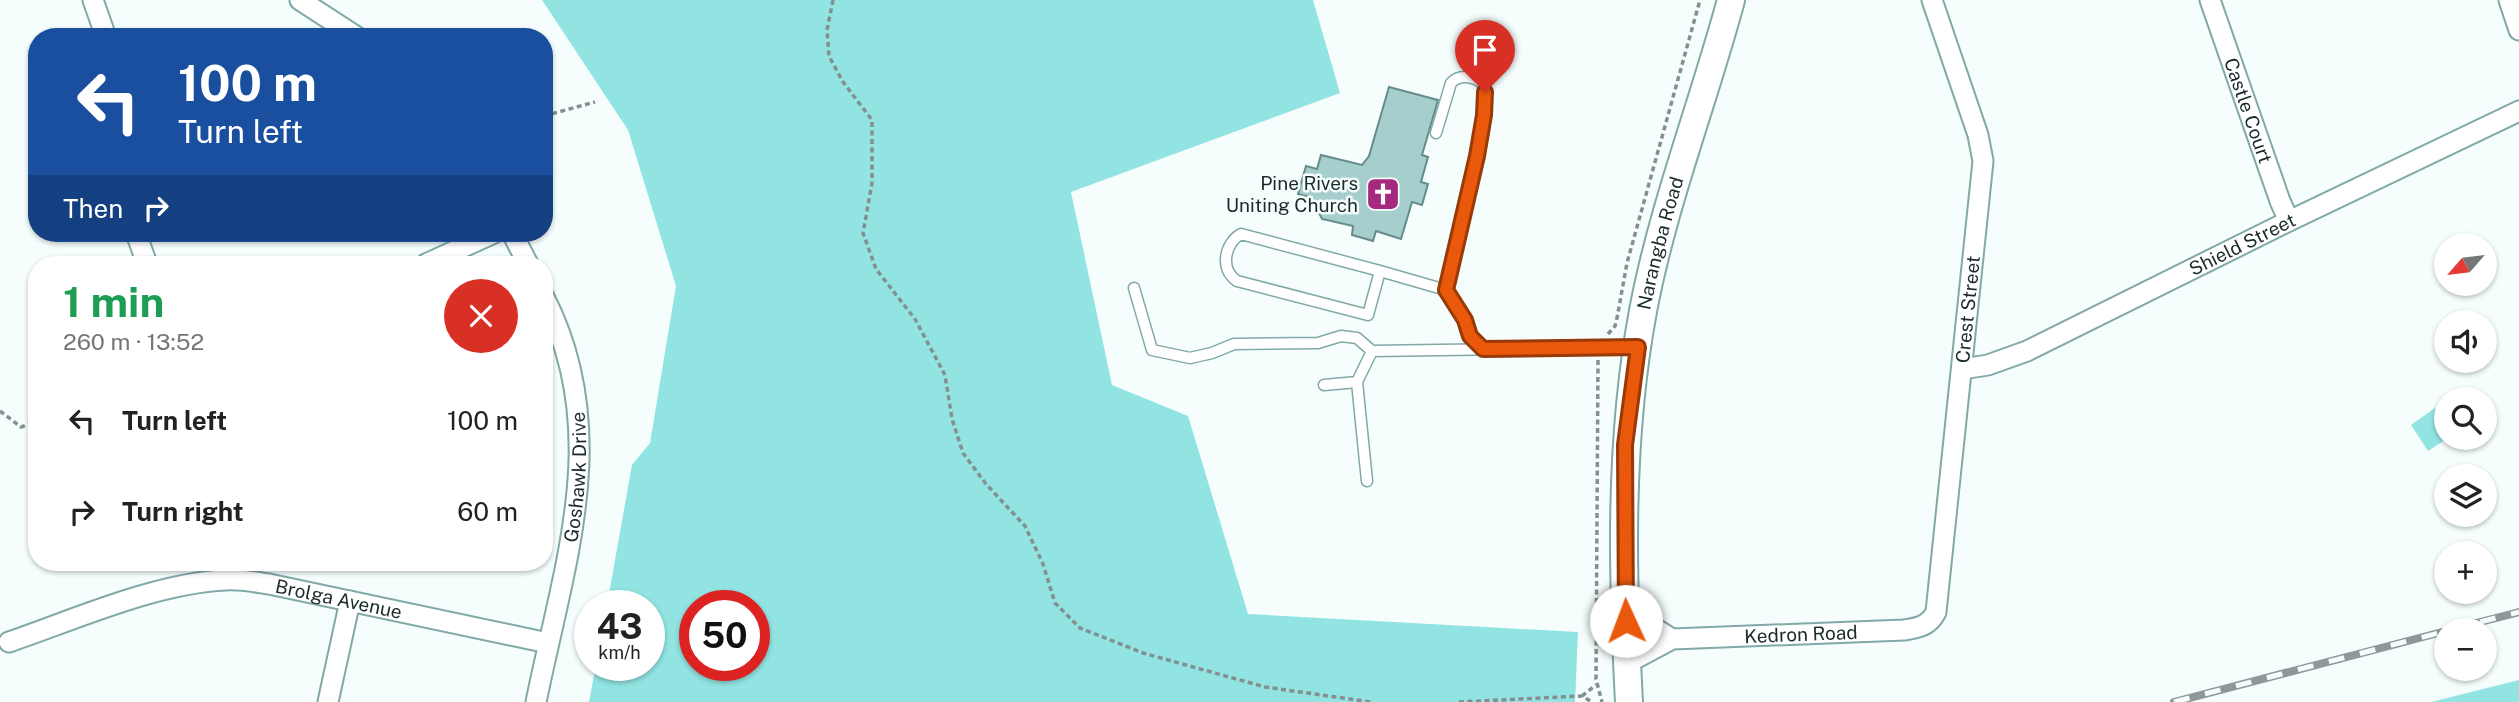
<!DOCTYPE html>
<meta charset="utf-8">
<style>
:root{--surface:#fff;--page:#f6f6f6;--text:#222;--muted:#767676}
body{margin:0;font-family:"Public Sans",sans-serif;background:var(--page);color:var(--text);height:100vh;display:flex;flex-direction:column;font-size:26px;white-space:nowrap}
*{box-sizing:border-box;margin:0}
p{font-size:23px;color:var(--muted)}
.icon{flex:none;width:38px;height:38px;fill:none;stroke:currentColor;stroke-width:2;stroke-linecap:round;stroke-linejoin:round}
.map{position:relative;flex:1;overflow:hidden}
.side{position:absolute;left:28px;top:256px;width:525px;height:315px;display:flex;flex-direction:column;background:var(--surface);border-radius:28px;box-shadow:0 2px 5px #0004}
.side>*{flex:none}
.top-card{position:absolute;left:28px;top:28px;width:525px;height:214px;border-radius:28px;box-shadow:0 2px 5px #0004;background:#1a4fa0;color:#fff;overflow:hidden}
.needle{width:46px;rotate:242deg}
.tools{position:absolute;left:2434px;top:233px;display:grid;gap:14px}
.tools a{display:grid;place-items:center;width:63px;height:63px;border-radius:50%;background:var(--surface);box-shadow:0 2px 5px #0004;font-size:35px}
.speed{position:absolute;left:574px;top:590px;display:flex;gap:14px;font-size:35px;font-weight:700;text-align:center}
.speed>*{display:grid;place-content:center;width:91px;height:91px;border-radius:50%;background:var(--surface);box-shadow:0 2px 5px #0004;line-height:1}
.speed small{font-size:18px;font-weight:400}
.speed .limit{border:10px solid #d22;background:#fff;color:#111}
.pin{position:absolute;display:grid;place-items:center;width:60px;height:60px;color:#fff;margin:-72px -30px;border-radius:50% 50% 50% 0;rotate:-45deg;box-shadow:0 0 7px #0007}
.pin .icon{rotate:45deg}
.me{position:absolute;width:77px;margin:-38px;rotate:358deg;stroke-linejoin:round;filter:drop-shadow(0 0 5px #0008)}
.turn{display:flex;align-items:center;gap:24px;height:147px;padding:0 35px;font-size:32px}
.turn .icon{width:91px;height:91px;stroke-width:2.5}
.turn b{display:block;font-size:49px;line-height:60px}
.then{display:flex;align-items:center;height:66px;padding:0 35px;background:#0003;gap:14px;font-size:26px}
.round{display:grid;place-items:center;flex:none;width:74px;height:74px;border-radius:37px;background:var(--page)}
.overview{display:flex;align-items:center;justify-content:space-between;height:119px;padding:0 35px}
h1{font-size:42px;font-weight:700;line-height:52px;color:#1e9e55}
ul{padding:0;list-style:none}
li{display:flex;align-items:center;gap:21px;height:91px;padding:0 35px}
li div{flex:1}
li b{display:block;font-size:26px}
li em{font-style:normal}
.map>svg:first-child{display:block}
.green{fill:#91e4e2;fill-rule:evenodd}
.building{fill:#a5cecc;stroke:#648c8a;stroke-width:2}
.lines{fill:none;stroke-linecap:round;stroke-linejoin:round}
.service-casing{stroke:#81a9a8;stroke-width:13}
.minor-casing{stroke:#81a9a8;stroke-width:23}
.secondary-casing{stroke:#81a9a8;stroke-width:30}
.path{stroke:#83908f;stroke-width:3.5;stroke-dasharray:5 3.5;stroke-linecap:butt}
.service{stroke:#fff;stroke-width:10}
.minor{stroke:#fff;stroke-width:19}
.secondary{stroke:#fff;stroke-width:26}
.rail-casing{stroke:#8c9998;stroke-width:8}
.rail{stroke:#f5fefd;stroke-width:5;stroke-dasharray:16;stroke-linecap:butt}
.route-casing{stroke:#983908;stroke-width:18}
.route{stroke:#ea580c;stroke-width:12}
.labels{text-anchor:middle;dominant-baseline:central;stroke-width:5;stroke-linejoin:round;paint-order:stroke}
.street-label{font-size:19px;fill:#1a2b2a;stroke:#f5fefd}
.poi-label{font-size:19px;fill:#1a2b2a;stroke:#f5fefd;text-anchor:end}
</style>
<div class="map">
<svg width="2519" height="702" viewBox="0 0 2519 702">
<rect width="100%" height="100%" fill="#f5fefd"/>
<g class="green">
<path d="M542 0H1313L1340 93 1071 192 1112 385 1188 416 1248 614 1578 632 1575 702H589L596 665H649V606L607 605 632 465 650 443 676 286 628 130ZM695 606H754V665H695Z"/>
<path d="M2435 408 2446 425V438H2448L2428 451 2411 425Z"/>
<path d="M2519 680V702H2431Z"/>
</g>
<path class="building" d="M1389 87 1438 100 1422 155 1428 157 1421 182 1428 184 1422 205 1412 202 1401 239 1376 231 1373 241 1352 235 1353 226 1322 219 1314 203 1308 201 1309 197 1298 194 1306 166 1317 169 1321 155 1362 165 1369 156Z"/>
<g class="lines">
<g class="service-casing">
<g id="service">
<path d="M1436 133 1451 83C1459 74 1473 76 1482 83L1485 92 1484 115 1446 290"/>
<path d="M1380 271 1241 234C1225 243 1219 269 1237 281L1368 315 1380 271 1446 290 1465 320 1470 336 1483 350"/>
<path d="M1134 288 1152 350 1190 358 1212 353 1234 344 1318 343 1341 336 1357 338 1372 351 1634 347"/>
<path d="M1357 382 1367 481"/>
<path d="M1324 385 1357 382 1372 351"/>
</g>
</g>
<g class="minor-casing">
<g id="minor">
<path d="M93 0 106 37"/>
<path d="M300 0 357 37"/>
<path id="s1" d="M2210 0 2280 201 2289 221"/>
<path d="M2509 0 2519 30"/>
<path d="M136 233 147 264"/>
<path d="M512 233 528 264"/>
<path d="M426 264 494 233"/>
<path id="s2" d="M1962 369 1988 365 2027 351 2289 221 2519 111"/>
<path d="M1625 600 1653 627 1672 639"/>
<path id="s3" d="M9 642C76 619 156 583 226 580 240 579 255 582 269 584L548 643"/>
<path id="s4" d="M1627 663 1672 639 1904 630C1918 628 1929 626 1936 612L1983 161 1978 135 1932 0"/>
<path d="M328 702 350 601"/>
<path id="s5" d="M536 702C564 564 613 431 544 297"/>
</g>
</g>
<g class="secondary-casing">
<g id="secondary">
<path id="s6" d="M1629 702C1622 571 1619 440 1643 311 1663 205 1703 104 1731 0"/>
</g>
</g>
<g class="path">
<path d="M833 0 827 30 829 56 843 82 872 120V183L863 233 876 269 915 319 945 375 952 419 963 453 986 484 1025 526 1043 564 1055 603 1080 628 1143 653 1265 687 1371 702"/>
<path d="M544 116 595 102"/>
<path d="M1608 334 1615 326 1617 318 1627 263 1700 0"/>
<path d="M1598 360 1596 679 1602 702"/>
<path d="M0 411 21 427 37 421"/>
<path d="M1582 696 1596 685"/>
<path d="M1459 702 1582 696 1592 702"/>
</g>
<use href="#service" class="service"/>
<use href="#minor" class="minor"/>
<use href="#secondary" class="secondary"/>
<g class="rail-casing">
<g id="rail">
<path d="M2449 630 2519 612"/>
<path d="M2174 702 2446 631"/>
</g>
</g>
<use href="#rail" class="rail"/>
</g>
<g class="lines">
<g class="route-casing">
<path id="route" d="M1485 92 1484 115 1477 156 1446 290 1465 320 1470 336 1483 349 1638 347 1625 445 1626 621"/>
</g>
<use href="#route" class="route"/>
</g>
<defs>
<g id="church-square" transform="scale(1.75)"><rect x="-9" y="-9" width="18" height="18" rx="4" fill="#a5297e" stroke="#f5fefd"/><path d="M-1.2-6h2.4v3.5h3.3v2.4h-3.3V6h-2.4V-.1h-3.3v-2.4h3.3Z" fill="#fff"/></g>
</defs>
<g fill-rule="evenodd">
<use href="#church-square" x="1383" y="194"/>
</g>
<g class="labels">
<g class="street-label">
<text stroke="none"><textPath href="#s1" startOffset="117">Castle Court</textPath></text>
<text stroke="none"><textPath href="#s6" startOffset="462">Narangba Road</textPath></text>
<text stroke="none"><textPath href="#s2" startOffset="308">Shield Street</textPath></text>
<text stroke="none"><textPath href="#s4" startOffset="626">Crest Street</textPath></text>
<text stroke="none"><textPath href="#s5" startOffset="229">Goshawk Drive</textPath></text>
<text stroke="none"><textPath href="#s3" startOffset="341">Brolga Avenue</textPath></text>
<text stroke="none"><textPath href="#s4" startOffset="180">Kedron Road</textPath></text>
</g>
<g class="poi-label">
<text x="1358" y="183">Pine Rivers<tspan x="1358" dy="22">Uniting Church</tspan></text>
</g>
</g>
</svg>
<div class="tools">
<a><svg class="needle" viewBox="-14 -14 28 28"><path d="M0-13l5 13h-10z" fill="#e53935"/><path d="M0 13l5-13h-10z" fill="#767676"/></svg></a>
<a><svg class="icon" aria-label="sound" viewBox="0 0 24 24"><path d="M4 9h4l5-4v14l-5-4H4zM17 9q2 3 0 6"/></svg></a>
<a><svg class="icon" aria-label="search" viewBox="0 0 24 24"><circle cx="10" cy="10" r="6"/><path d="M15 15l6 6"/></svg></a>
<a><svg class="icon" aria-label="layers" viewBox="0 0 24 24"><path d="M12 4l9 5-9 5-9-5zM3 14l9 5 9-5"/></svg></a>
<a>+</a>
<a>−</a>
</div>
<div class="speed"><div>43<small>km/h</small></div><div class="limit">50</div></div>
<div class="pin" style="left:1485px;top:92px;background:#d93025"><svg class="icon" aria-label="arrive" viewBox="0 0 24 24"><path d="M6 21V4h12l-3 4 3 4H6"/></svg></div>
<svg class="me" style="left:1626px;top:621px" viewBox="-20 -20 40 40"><circle r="19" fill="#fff"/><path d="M0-13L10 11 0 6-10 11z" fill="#ea580c"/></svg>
<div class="top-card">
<div class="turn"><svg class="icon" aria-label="left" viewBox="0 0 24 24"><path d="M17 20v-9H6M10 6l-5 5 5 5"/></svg><div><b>100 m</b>Turn left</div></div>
<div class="then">Then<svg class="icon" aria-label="right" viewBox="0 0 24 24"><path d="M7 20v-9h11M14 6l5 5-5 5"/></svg></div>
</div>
<section class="side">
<div class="overview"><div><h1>1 min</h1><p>260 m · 13:52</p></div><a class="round" style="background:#d93025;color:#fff"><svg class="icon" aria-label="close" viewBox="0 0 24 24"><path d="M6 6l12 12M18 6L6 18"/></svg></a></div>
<ul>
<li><svg class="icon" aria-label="left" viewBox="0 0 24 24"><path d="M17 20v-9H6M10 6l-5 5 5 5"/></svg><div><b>Turn left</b></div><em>100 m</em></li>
<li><svg class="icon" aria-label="right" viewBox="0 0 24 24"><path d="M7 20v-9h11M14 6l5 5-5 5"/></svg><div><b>Turn right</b></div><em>60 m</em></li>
</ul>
</section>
</div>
